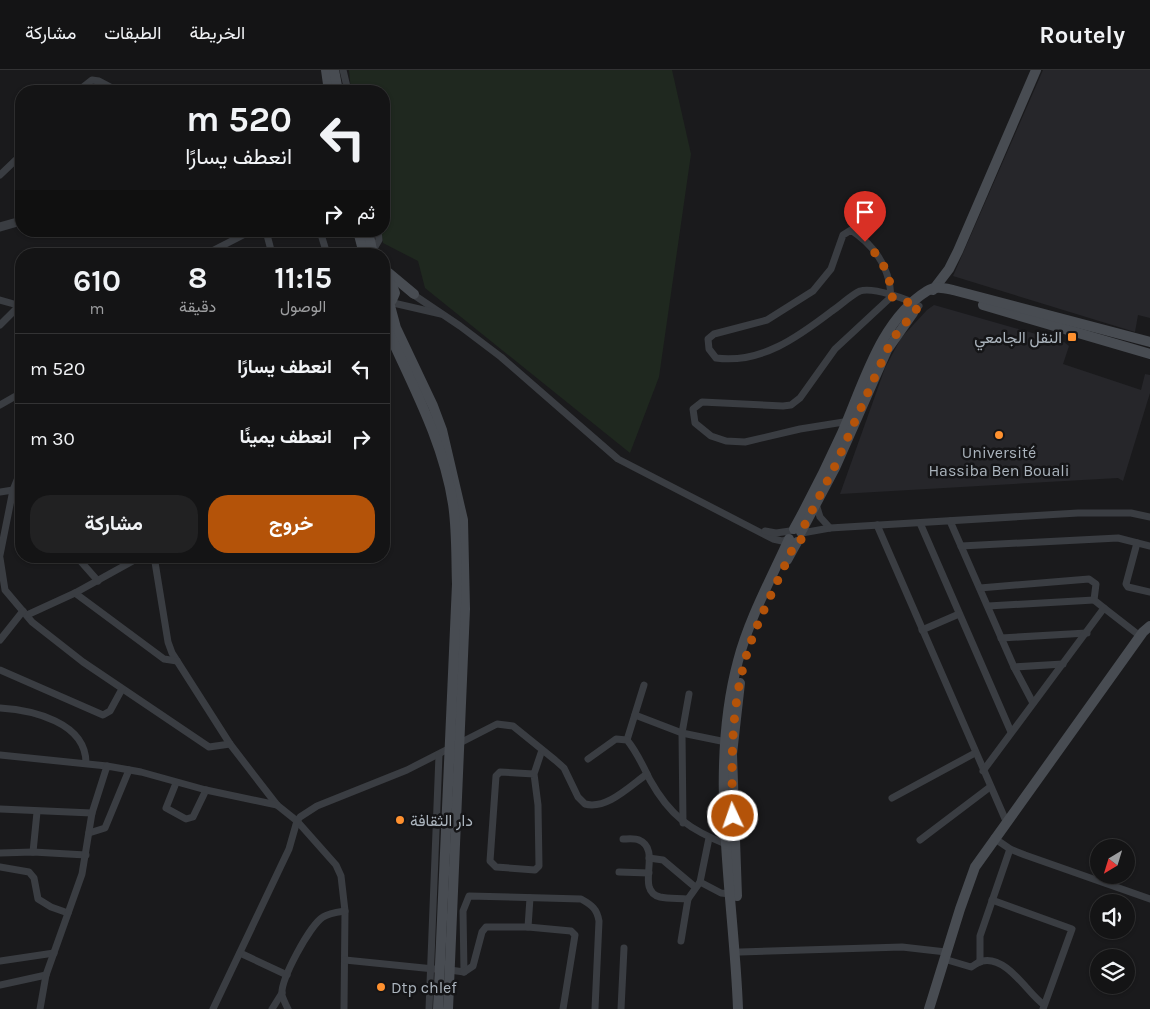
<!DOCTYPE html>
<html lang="ar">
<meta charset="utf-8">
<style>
:root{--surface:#141415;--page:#212122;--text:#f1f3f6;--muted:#9d9ea0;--line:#333334;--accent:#b45309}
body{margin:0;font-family:Karla,Vazirmatn,sans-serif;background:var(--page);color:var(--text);direction:rtl;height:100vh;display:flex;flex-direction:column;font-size:19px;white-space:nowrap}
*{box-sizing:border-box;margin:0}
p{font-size:16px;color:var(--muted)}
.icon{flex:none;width:28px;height:28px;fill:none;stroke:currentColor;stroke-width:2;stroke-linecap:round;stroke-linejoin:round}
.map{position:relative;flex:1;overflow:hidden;direction:ltr}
.drawer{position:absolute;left:15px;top:178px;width:375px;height:315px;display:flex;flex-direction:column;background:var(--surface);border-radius:20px;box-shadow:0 1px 4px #0004,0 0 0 1px var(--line);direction:rtl}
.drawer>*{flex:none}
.guide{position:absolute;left:15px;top:15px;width:375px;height:152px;border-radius:20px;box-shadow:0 1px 4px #0004,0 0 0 1px var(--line);direction:rtl;background:#141415;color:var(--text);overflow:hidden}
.needle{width:32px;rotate:218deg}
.controls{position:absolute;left:1090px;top:769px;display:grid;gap:10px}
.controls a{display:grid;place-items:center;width:45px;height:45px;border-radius:50%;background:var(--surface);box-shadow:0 1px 4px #0004,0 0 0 1px var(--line);font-size:25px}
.pin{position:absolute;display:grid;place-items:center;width:42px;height:42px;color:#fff;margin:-51px -21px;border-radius:50% 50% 50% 0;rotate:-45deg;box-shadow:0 0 5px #0007}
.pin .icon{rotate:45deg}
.me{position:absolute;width:55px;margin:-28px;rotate:357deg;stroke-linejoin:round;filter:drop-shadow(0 0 4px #0008)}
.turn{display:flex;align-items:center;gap:18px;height:105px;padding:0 15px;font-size:22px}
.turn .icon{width:65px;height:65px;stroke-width:2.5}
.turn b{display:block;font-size:35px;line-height:42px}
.then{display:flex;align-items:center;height:48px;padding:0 15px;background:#0003;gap:10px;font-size:19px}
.eta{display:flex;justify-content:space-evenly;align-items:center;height:85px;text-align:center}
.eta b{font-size:30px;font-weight:700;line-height:35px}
.primary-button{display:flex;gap:10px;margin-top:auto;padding:10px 15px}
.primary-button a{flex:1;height:58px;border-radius:20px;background:var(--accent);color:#fff;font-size:20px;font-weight:700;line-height:58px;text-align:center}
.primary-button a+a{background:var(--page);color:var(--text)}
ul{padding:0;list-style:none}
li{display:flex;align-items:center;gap:15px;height:70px;padding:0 15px;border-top:1px solid var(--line)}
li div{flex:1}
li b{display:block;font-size:19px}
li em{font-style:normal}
header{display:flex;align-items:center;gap:30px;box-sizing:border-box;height:70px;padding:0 25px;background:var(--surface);border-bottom:1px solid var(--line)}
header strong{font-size:24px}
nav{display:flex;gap:28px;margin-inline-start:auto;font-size:18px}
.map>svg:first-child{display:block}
.built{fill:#26262a}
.green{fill:#1f281f}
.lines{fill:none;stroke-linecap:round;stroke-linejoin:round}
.minor{stroke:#3a3d42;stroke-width:7}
.tertiary{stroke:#3a3d42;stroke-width:9}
.secondary{stroke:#484c52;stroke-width:10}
.route{stroke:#b45309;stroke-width:9;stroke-dasharray:0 16.2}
.poi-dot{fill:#ff912f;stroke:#151517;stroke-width:2}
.labels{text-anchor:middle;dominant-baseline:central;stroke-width:5;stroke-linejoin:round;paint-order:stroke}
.poi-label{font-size:16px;fill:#abb4bd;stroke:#151517;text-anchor:start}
</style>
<header>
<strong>Routely</strong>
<nav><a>الخريطة</a><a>الطبقات</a><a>مشاركة</a></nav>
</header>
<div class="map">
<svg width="1150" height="939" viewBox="0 0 1150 939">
<rect width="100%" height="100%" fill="#1a1a1c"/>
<g class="built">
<path d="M1043 0H1150V248L1138 245 1135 262 953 206Z"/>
<path d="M934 235 1064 272 1069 276 1063 294 1141 320 1145 304 1150 305V323L1123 411 1118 408 840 424 885 298 901 268 927 240Z"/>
</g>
<path class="green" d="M349 0H672L691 84 659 307 630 383 425 218 418 191 383 173 381 161H384V21H351Z"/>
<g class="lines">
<g class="minor">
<path d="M343 0 348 21"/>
<path d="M78 21 92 10 99 11 118 21"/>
<path d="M0 105 21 85"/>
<path d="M266 161 272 184"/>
<path d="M320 161 327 184"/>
<path d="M372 182 379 170 378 161"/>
<path d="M206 184 251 161"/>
<path d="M411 223 460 256 501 287 618 389 773 469 782 471 789 469"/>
<path d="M0 230 21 236"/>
<path d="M389 232 441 244"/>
<path d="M0 255 19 236"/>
<path d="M0 335 21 323"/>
<path d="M850 351 800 359 745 372 726 371 711 366 695 353 693 339 702 332 783 336 791 335 800 328 835 279 891 227C890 197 875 176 851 160L843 165 831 199 813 221 767 250 714 264 708 269 709 279 716 288C761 294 798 267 832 241 841 235 851 225 860 221 873 217 908 229 919 236"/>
<path d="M0 422 13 420 21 425"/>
<path d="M816 434 820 447 830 458"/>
<path d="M950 451 1014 597 1033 633"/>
<path d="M920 453 1011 662"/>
<path d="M877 455 1006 751"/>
<path d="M765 461 776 463 790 461"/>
<path d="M802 463 830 458 1078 443H1131L1150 447"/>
<path d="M1137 473 1126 514 1128 517 1150 522"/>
<path d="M961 476 1118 468 1150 476"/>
<path d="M0 485 13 420 21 400"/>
<path d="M76 486 98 511"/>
<path d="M154 486 168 572 172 583 230 674 277 735 297 751 336 795 341 806 345 841 344 939"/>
<path d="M0 488 5 520 32 552 83 592 209 677 230 674"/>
<path d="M980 518 1089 509 1096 514 1094 530 1104 538"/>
<path d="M75 523 164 589 177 591"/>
<path d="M988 536 1094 530"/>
<path d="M27 545 75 523 140 487 145 486"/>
<path d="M922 560 959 544"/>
<path d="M1001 568 1087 563"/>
<path d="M0 570 23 541"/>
<path d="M1014 597 1063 594"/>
<path d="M0 600 103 645 110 641 122 619"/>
<path d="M0 638C32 640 86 652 86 693"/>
<path d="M635 645 682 663 726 672"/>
<path d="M627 670 644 615"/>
<path d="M0 685 107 696"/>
<path d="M588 689 616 669 627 670C637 682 643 696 650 710 670 746 690 760 728 775"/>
<path d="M983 701 1104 538 1140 566"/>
<path d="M534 704 500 702 496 706 490 791 496 797 535 800 539 796 538 735 534 704 542 680"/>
<path d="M176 713 166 738 186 749 193 747 206 720"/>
<path d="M892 728 975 683"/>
<path d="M0 739 92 743"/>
<path d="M683 753 682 663 689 624"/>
<path d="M89 763 105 758 129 700"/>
<path d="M994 768 1010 779 1025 785 1150 829"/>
<path d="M623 769C627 769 635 768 639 770 663 780 634 820 660 827 669 829 679 828 688 829"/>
<path d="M920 770 990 717"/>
<path d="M33 782 37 742"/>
<path d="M0 783 33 782 86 785"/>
<path d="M649 788 663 790 695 817"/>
<path d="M0 797 29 802 34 808 38 829 51 837 68 843"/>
<path d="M619 802 649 803"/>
<path d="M700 812 721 823 730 824"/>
<path d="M992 830 1072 859 1043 939"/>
<path d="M528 857 530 828"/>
<path d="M681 871 688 829 700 812 709 768"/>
<path d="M740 882 902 877 946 882"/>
<path d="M240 883 287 905"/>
<path d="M944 889 971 897C975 895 978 892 982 891 1007 885 1028 924 1043 934"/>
<path d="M345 890 434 899"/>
<path d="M0 891 54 883"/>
<path d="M980 892V866L1010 779"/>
<path d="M450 900 464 902 463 841 469 826 581 829C592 835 597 839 599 851L595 939"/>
<path d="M464 902 473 896 482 862 486 857H528L571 861 575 865 563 939"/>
<path d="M0 915 46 905"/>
<path d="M40 939 46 905 82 804 92 743 107 696 141 702 206 720 277 735"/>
<path d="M213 939 289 779 297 751 300 747 317 736 407 700 497 654 513 656 555 690 564 698 578 727 585 734C607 740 631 715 647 704"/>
<path d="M272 939 282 923"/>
<path d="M288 939C286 935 283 929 282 925 280 910 310 855 323 847 329 843 338 842 345 841"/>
<path d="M429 939 439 685"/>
<path d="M621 939 624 878"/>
</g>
<path class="tertiary" d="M0 157 21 151"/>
<g class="secondary">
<path d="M326 0 329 21"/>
<path d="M334 0 338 21"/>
<path d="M358 161 364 184"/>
<path d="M368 161 373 184"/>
<path d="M384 199 414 224"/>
<path d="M384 212 392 215 395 223 392 230 384 233"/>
<path d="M933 220 949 199 958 181 1036 0"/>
<path d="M389 232 396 258 433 336 442 360 463 450 465 539 448 939"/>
<path d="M983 235 1150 284"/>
<path d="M384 252C410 311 443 369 453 434 457 460 456 487 457 514L438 939"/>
<path d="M794 459C811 428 827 396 842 363 863 316 880 250 927 221 935 216 943 218 953 220L1150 272"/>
<path d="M801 462 835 398 887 280 913 243"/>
<path d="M787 490 797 472"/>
<path d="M737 826 732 684 740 613"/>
<path d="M738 939C734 826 708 702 738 591 749 549 771 509 789 469"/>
<path d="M929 939 960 839 975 797 1143 562 1150 556"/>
</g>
</g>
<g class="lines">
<path class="route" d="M733 746C731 696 731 643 744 594 754 556 774 520 790 484L796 472 801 470V462L834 398 887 280 895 266 919 236 892 227C890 203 882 189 865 172"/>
</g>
<g class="poi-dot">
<rect x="1067" y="262" width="10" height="10" rx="2.5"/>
<circle cx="999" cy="365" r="5"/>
<circle cx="400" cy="750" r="5"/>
<circle cx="381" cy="917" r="5"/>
</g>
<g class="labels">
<g class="poi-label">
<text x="1062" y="267" text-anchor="end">النقل الجامعي</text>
<text x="999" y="382" text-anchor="middle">Université<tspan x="999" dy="18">Hassiba Ben Bouali</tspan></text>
<text x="410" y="750">دار الثقافة</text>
<text x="391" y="917">Dtp chlef</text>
</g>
</g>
</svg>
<div class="controls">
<a><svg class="needle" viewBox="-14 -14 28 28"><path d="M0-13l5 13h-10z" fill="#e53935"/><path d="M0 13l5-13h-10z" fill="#9d9ea0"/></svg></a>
<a><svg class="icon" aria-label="sound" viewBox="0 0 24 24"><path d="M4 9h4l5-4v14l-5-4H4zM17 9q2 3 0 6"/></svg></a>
<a><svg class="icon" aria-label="layers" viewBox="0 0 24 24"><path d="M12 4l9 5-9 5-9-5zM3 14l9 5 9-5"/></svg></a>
</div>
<div class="pin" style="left:865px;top:172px;background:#d93025"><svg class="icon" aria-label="arrive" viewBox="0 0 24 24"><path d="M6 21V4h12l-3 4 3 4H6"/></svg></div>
<svg class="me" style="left:733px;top:746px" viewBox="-20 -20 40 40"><circle r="17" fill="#b45309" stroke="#fff" stroke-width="3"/><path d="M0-11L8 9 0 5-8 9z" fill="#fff"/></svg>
<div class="guide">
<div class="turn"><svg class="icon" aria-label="left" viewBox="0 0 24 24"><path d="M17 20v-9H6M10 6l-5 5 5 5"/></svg><div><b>520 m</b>انعطف يسارًا</div></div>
<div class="then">ثم<svg class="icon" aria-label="right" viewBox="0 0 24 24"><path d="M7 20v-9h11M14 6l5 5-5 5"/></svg></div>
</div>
<section class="drawer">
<div class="eta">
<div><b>11:15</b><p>الوصول</p></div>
<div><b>8</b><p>دقيقة</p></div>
<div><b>610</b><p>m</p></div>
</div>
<ul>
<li><svg class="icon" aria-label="left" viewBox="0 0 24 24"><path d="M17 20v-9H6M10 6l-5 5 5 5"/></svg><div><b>انعطف يسارًا</b></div><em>520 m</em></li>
<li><svg class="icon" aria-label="right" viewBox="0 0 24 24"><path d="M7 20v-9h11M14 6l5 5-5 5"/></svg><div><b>انعطف يمينًا</b></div><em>30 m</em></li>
</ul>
<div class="primary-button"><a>خروج</a><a>مشاركة</a></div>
</section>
</div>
